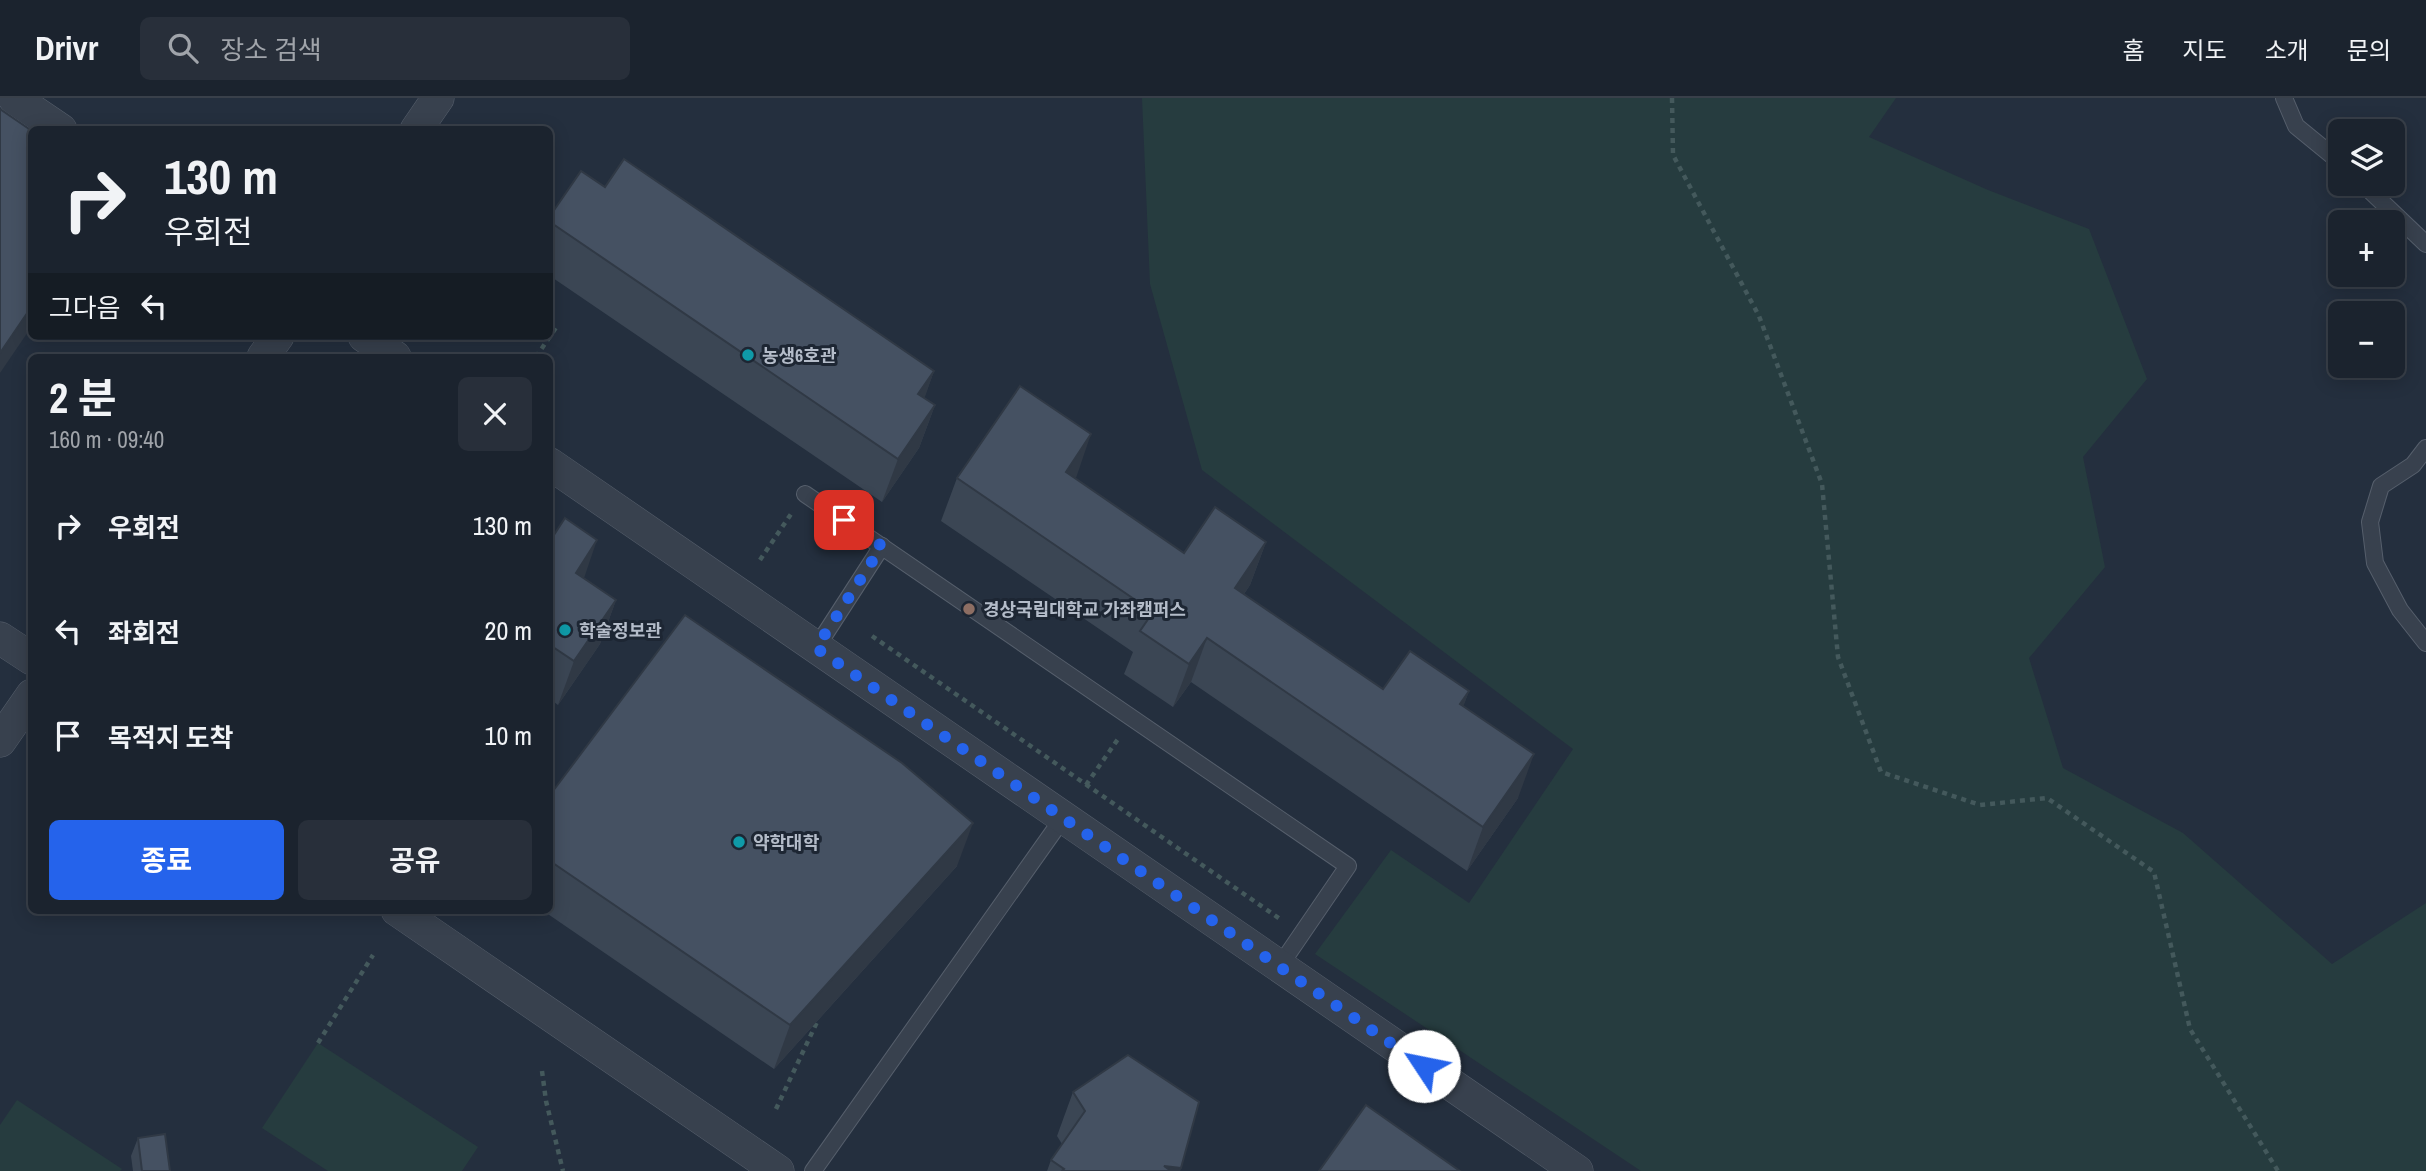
<!DOCTYPE html>
<html lang="ko">
<meta charset="utf-8">
<style>
:root{--surface:#1b232e;--page:#282f3a;--text:#f1f3f6;--muted:#a0a4aa;--line:#39404a;--accent:#2563eb}
body{margin:0;font-family:"Archivo Narrow","Noto Sans KR",sans-serif;background:var(--page);color:var(--text);height:100vh;display:flex;flex-direction:column;font-size:26px;white-space:nowrap}
*{box-sizing:border-box;margin:0}
p{font-size:23px;color:var(--muted)}
.icon{flex:none;width:38px;height:38px;fill:none;stroke:currentColor;stroke-width:2;stroke-linecap:round;stroke-linejoin:round}
.map{position:relative;flex:1;overflow:hidden}
.drawer{position:absolute;left:28px;top:256px;width:525px;height:560px;display:flex;flex-direction:column;background:var(--surface);border-radius:10px;box-shadow:0 4px 18px #0003,0 0 0 2px var(--line)}
.drawer>*{flex:none}
.top-card{position:absolute;left:28px;top:28px;width:525px;height:214px;border-radius:10px;box-shadow:0 4px 18px #0003,0 0 0 2px var(--line);background:#1b232e;color:var(--text);overflow:hidden}
.controls{position:absolute;left:2328px;top:21px;display:grid;gap:14px}
.controls a{display:grid;place-items:center;width:77px;height:77px;border-radius:10px;background:var(--surface);box-shadow:0 4px 18px #0003,0 0 0 2px var(--line);font-size:35px}
.pin{position:absolute;display:grid;place-items:center;width:60px;height:60px;color:#fff;margin:-30px;border-radius:14px;box-shadow:0 4px 10px #0006}
.me{position:absolute;width:77px;margin:-38px;rotate:304deg;stroke-linejoin:round;filter:drop-shadow(0 0 5px #0008)}
.turn{display:flex;align-items:center;gap:24px;height:147px;padding:0 21px;font-size:32px}
.turn .icon{width:91px;height:91px;stroke-width:2.5}
.turn b{display:block;font-size:49px;line-height:60px}
.then{display:flex;align-items:center;height:66px;padding:0 21px;background:#0003;gap:14px;font-size:26px}
.round{display:grid;place-items:center;flex:none;width:74px;height:74px;border-radius:10px;background:var(--page)}
.head{display:flex;align-items:center;justify-content:space-between;height:119px;padding:0 21px}
h1{font-size:42px;font-weight:700;line-height:52px}
.action{display:flex;gap:14px;margin-top:auto;padding:14px 21px}
.action a{flex:1;height:80px;border-radius:10px;background:var(--accent);color:#fff;font-size:28px;font-weight:700;line-height:80px;text-align:center}
.action a+a{background:var(--page);color:var(--text)}
ul{padding:0;list-style:none}
li{display:flex;align-items:center;gap:21px;height:105px;padding:0 21px}
li div{flex:1}
li b{display:block;font-size:26px}
li em{font-style:normal}
header{display:flex;align-items:center;gap:42px;box-sizing:border-box;height:98px;padding:0 35px;background:var(--surface);border-bottom:2px solid var(--line)}
header strong{font-size:33px}
nav{display:flex;gap:38px;margin-inline-start:auto;font-size:24px}
.search{width:490px;height:63px;background:var(--page);display:flex;align-items:center;gap:18px;box-sizing:border-box;padding:0 24px;border-radius:10px;color:var(--muted);font-size:26px}
.map>svg:first-child{display:block}
.green{fill:#263c3f}
.lines{fill:none;stroke-linecap:round;stroke-linejoin:round}
.service-casing{stroke:#565f6c;stroke-width:18}
.minor-casing{stroke:#565f6c;stroke-width:33}
.path{stroke:#44595c;stroke-width:4.5;stroke-dasharray:5 5;stroke-linecap:butt}
.service{stroke:#38414e;stroke-width:16}
.minor{stroke:#38414e;stroke-width:32}
.wall{fill:#3b4654}
.shaded-wall{fill:#303945}
.building{fill:#455162;stroke:#303945;stroke-width:2}
.route{stroke:#2563eb;stroke-width:12;stroke-dasharray:0 21.6}
.culture-dot{fill:#0f9aa8;stroke:#1d2633;stroke-width:2.5}
.education-dot{fill:#8d6e63;stroke:#1d2633;stroke-width:2.5}
.labels{text-anchor:middle;dominant-baseline:central;stroke-width:6;stroke-linejoin:round;paint-order:stroke}
.poi-label{font-size:18px;font-weight:bold;fill:#b4bcc9;stroke:#1d2633;text-anchor:start}
</style>
<header>
<strong>Drivr</strong>
<div class="search"><svg class="icon" aria-label="search" viewBox="0 0 24 24"><circle cx="10" cy="10" r="6"/><path d="M15 15l6 6"/></svg>장소 검색</div>
<nav><a>홈</a><a>지도</a><a>소개</a><a>문의</a></nav>
</header>
<div class="map">
<svg width="2426" height="1073" viewBox="0 0 2426 1073">
<rect width="100%" height="100%" fill="#242f3e"/>
<g class="green">
<path d="M1142 0H1896L1869 39 1988 92 2089 131 2147 281 2083 359 2105 469 2029 560 2063 670 2183 735 2332 866 2426 805V1073H1641L1315 856 1391 752 1469 805 1573 651 1202 372 1150 186Z"/>
<path d="M318 945 478 1049 462 1073H328L262 1030Z"/>
<path d="M17 1002 122 1071 120 1073H0V1027Z"/>
</g>
<g class="lines">
<g class="service-casing">
<g id="service">
<path d="M2284 0 2296 28 2340 64"/>
<path d="M2363 86 2426 146"/>
<path d="M2426 350 2413 367 2381 388 2370 424 2375 465 2400 512 2426 545"/>
<path d="M805 396 1348 768 1279 869"/>
<path d="M816 550 882 448"/>
<path d="M813 1073 1063 720"/>
</g>
</g>
<g class="minor-casing">
<g id="minor">
<path d="M14 0 61 32"/>
<path d="M416 32 438 0"/>
<path d="M364 238 395 259"/>
<path d="M263 259 278 238"/>
<path d="M550 366 1577 1073"/>
<path d="M0 540 32 561"/>
<path d="M0 643 32 597"/>
<path d="M397 812 778 1073"/>
</g>
</g>
<g class="path">
<path d="M1672 0 1673 57 1759 218 1822 386 1838 559 1881 674 1980 707 2047 700 2154 774 2190 931 2278 1073"/>
<path d="M536 259 557 228"/>
<path d="M760 462 791 416"/>
<path d="M872 538 1280 821"/>
<path d="M1086 687 1118 641"/>
<path d="M318 945 373 857"/>
<path d="M542 973 546 1003 563 1073"/>
<path d="M776 1011 817 924"/>
</g>
<use href="#service" class="service"/>
<use href="#minor" class="minor"/>
</g>
<g class="wall">
<path d="M550 118 934 273 924 300 935 307 919 350 882 404 550 178Z"/>
<path d="M957 380 1184 455 1266 444 1250 487 1244 496 1383 591 1469 593 1463 608 1518 700 1467 773 1191 584 1173 609 1124 576 1133 554 941 423Z"/>
<path d="M550 443 583 480 616 502 600 546 558 607 550 601Z"/>
<path d="M550 697 957 768 774 971 542 812H550Z"/>
<path d="M1073 994 1199 1004 1180 1073H1047L1051 1062 1062 1046 1057 1038Z"/>
<path d="M138 1040 170 1073H133L131 1058Z"/>
</g>
<g class="shaded-wall">
<path d="M32 208V228L0 275V255Z"/>
<path d="M934 273 919 316 918 296Z"/>
<path d="M935 307 919 350 882 404 898 361Z"/>
<path d="M1091 336 1076 380 1066 374Z"/>
<path d="M597 442 582 486 576 475Z"/>
<path d="M1266 444 1250 487 1219 533 1235 490Z"/>
<path d="M616 502 600 546 558 607 574 563Z"/>
<path d="M1207 540 1191 584 1173 609 1189 566Z"/>
<path d="M1469 593 1453 637 1460 606Z"/>
<path d="M1534 656 1518 700 1467 773 1483 729Z"/>
<path d="M973 725 957 768 774 971 790 927Z"/>
<path d="M1164 1068 1181 1070 1180 1073H1163Z"/>
</g>
<g class="building">
<path d="M0 11 32 33V208L0 255Z"/>
<path d="M624 61 934 273 918 296 935 307 898 361 550 124V118L581 73 605 89Z"/>
<path d="M1020 288 1091 336 1066 374 1184 455 1215 409 1266 444 1235 490 1383 591 1410 553 1469 593 1460 606 1534 656 1483 729 1207 540 1189 566 1140 533 1153 514 957 380Z"/>
<path d="M565 420 597 442 576 475 616 502 574 563 550 547V443Z"/>
<path d="M685 517 902 665 973 725 790 927 550 763V697Z"/>
<path d="M1128 957 1199 1004 1181 1070 1164 1068 1171 1073H1062L1064 1071 1051 1062 1085 1013 1073 994Z"/>
<path d="M1366 1007 1460 1073H1319Z"/>
<path d="M165 1036 170 1073H142L138 1040Z"/>
</g>
<g class="lines">
<path class="route" d="M844 422 882 448 816 550 1424 968"/>
</g>
<g class="culture-dot">
<circle cx="748" cy="257" r="7"/>
<circle cx="565" cy="532" r="7"/>
<circle cx="739" cy="744" r="7"/>
</g>
<circle class="education-dot" cx="969" cy="511" r="7"/>
<g class="labels">
<g class="poi-label">
<text x="762" y="257">농생6호관</text>
<text x="983" y="511">경상국립대학교 가좌캠퍼스</text>
<text x="579" y="532">학술정보관</text>
<text x="753" y="744">약학대학</text>
</g>
</g>
</svg>
<div class="controls">
<a><svg class="icon" aria-label="layers" viewBox="0 0 24 24"><path d="M12 4l9 5-9 5-9-5zM3 14l9 5 9-5"/></svg></a>
<a>+</a>
<a>−</a>
</div>
<div class="pin" style="left:844px;top:422px;background:#d93025"><svg class="icon" aria-label="arrive" viewBox="0 0 24 24"><path d="M6 21V4h12l-3 4 3 4H6"/></svg></div>
<svg class="me" style="left:1424px;top:968px" viewBox="-20 -20 40 40"><circle r="19" fill="#fff"/><path d="M0-13L10 11 0 6-10 11z" fill="#2563eb"/></svg>
<div class="top-card">
<div class="turn"><svg class="icon" aria-label="right" viewBox="0 0 24 24"><path d="M7 20v-9h11M14 6l5 5-5 5"/></svg><div><b>130 m</b>우회전</div></div>
<div class="then">그다음<svg class="icon" aria-label="left" viewBox="0 0 24 24"><path d="M17 20v-9H6M10 6l-5 5 5 5"/></svg></div>
</div>
<section class="drawer">
<div class="head"><div><h1>2 분</h1><p>160 m · 09:40</p></div><a class="round"><svg class="icon" aria-label="close" viewBox="0 0 24 24"><path d="M6 6l12 12M18 6L6 18"/></svg></a></div>
<ul>
<li><svg class="icon" aria-label="right" viewBox="0 0 24 24"><path d="M7 20v-9h11M14 6l5 5-5 5"/></svg><div><b>우회전</b></div><em>130 m</em></li>
<li><svg class="icon" aria-label="left" viewBox="0 0 24 24"><path d="M17 20v-9H6M10 6l-5 5 5 5"/></svg><div><b>좌회전</b></div><em>20 m</em></li>
<li><svg class="icon" aria-label="arrive" viewBox="0 0 24 24"><path d="M6 21V4h12l-3 4 3 4H6"/></svg><div><b>목적지 도착</b></div><em>10 m</em></li>
</ul>
<div class="action"><a>종료</a><a>공유</a></div>
</section>
</div>
